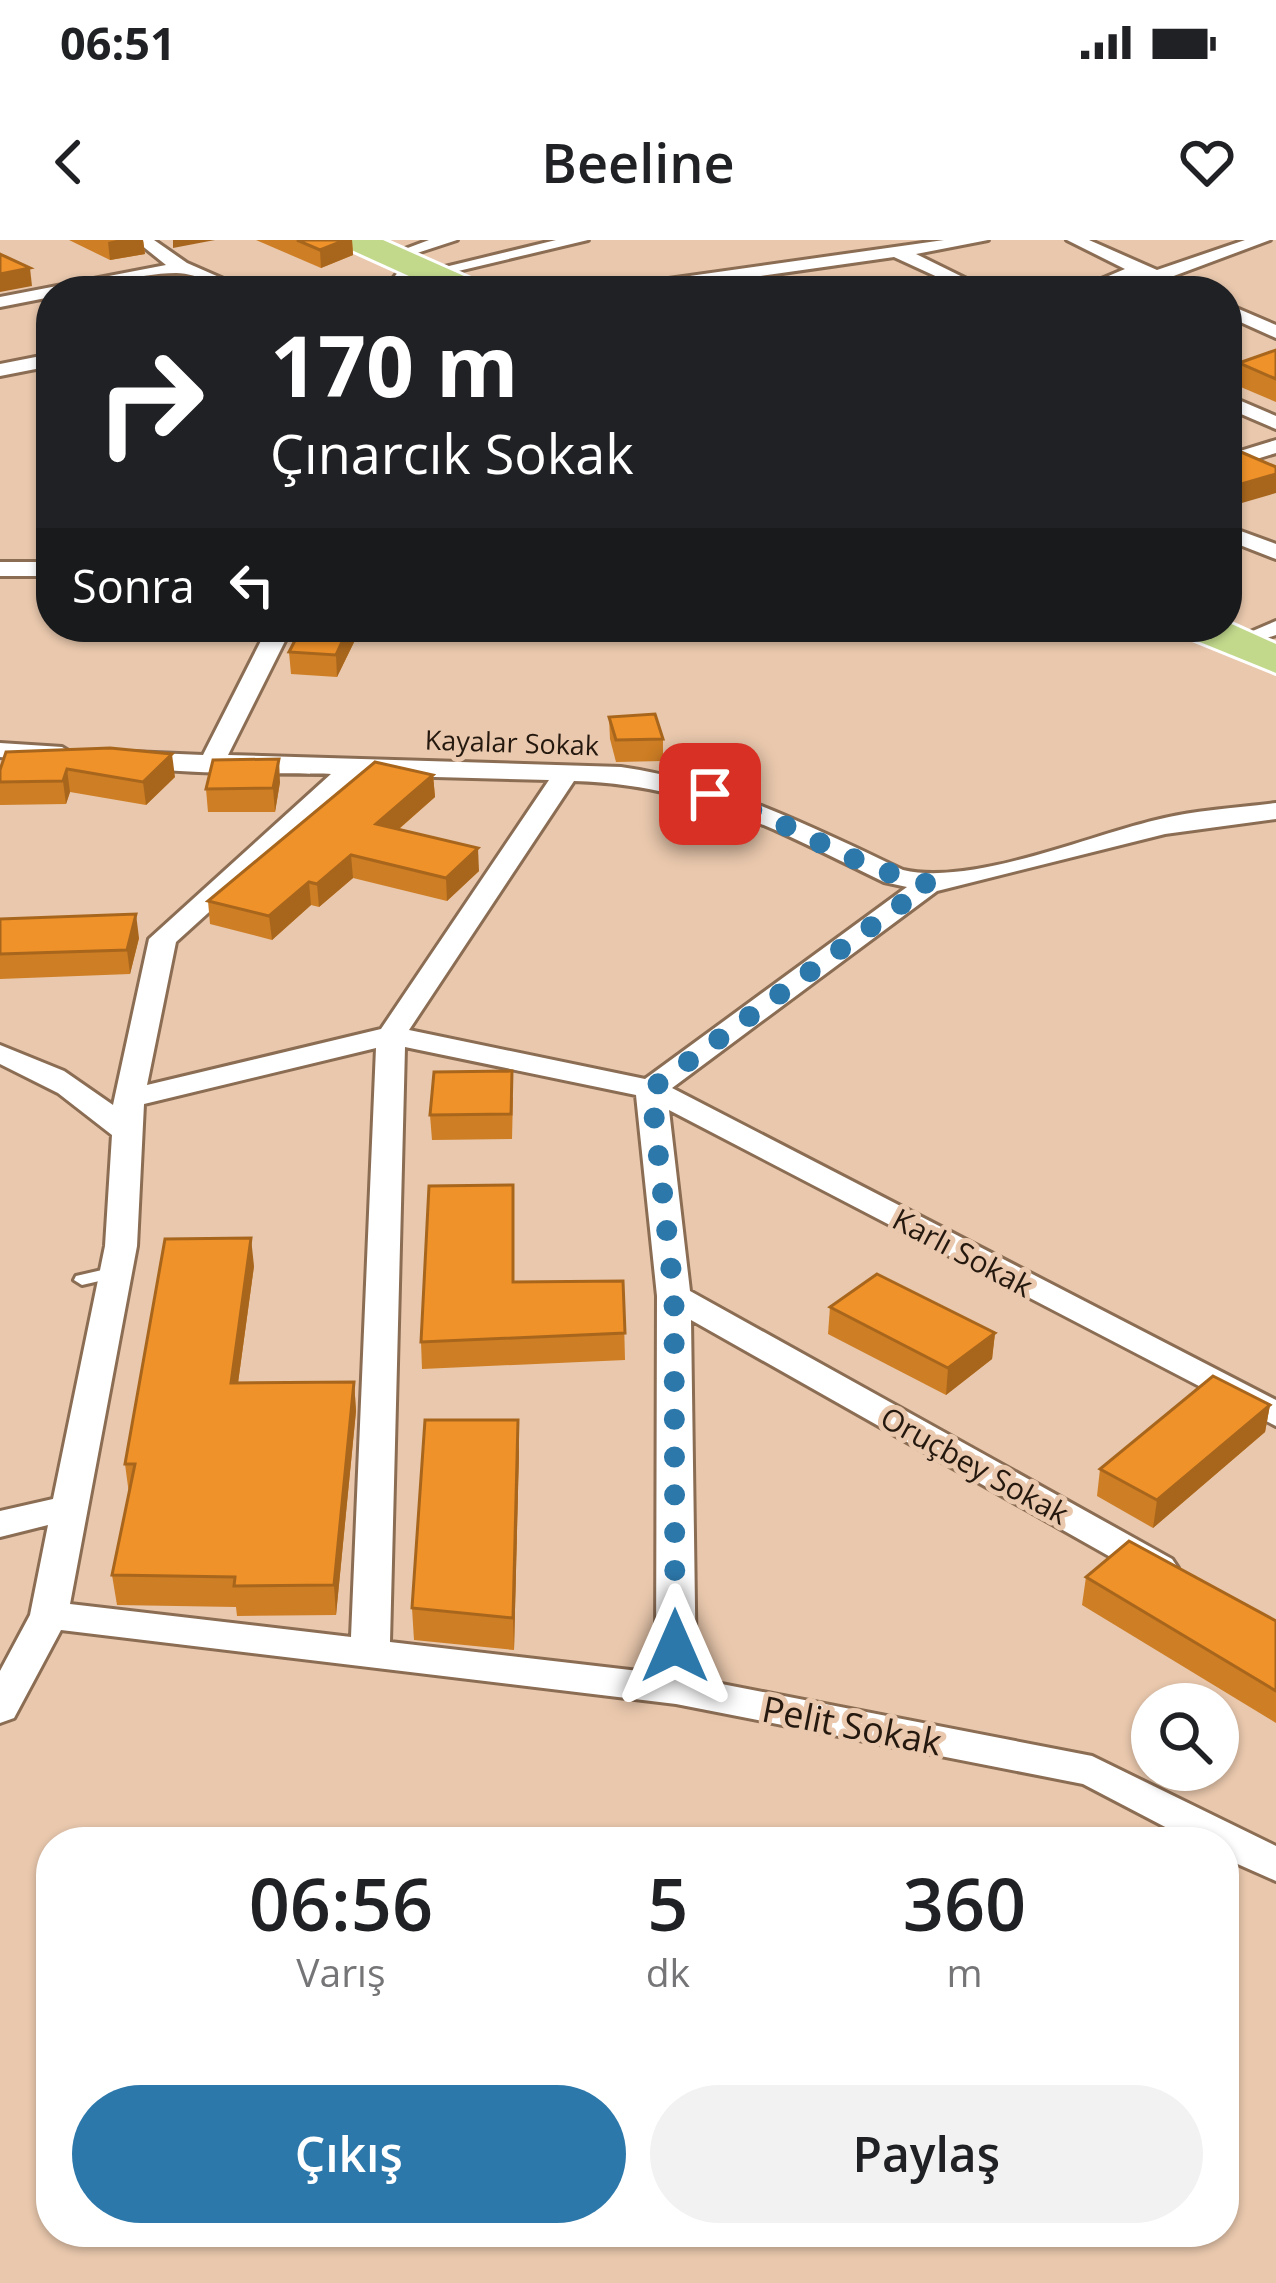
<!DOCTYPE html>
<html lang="tr">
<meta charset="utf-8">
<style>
:root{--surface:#fff;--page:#f2f2f2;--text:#202124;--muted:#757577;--accent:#2c78ab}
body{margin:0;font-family:"Open Sans",sans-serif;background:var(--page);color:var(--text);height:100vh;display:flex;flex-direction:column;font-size:45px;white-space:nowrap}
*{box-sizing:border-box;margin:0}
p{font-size:39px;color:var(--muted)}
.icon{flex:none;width:66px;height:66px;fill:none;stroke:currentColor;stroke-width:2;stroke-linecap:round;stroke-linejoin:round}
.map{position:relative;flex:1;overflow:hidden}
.sheet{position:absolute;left:36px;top:1587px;width:1203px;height:420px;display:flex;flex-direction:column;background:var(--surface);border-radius:48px;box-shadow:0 3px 9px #0004}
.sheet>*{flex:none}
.guide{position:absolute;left:36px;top:36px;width:1206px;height:366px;border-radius:48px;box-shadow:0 3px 9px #0004;background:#202124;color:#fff;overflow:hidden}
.tools{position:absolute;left:1131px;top:1443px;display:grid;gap:24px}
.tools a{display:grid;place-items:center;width:108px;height:108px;border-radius:50%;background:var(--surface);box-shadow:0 3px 9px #0004;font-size:60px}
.pin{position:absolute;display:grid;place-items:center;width:102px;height:102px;color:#fff;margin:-51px;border-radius:24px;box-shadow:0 6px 18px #0006}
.me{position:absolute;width:132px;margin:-66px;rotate:0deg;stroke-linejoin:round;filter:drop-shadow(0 0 9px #0008)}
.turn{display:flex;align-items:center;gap:42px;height:252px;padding:0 36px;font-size:54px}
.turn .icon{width:156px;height:156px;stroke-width:2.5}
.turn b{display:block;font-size:84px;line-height:102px}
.then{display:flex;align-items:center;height:114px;padding:0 36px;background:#0003;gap:24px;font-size:45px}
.eta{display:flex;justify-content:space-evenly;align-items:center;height:204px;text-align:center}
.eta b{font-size:72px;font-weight:600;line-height:84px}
.button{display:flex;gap:24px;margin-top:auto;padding:24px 36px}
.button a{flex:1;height:138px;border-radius:72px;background:var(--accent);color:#fff;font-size:48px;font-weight:600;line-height:138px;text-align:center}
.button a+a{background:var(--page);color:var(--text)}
.status{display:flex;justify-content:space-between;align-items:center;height:84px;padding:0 60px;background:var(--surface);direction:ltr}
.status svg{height:33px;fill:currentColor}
header{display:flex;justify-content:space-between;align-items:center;height:156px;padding:0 36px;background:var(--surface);font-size:54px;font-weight:600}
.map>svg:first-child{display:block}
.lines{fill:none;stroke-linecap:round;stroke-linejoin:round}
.lane-casing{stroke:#8b6d54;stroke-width:6}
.street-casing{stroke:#8b6d54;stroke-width:6}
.highway-casing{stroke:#fff;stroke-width:6}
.lane{fill:#fff;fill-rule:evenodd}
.street{fill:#fff;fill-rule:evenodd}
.highway{fill:#c2d98c;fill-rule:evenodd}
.wall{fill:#ce7e24}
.shaded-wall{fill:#a8661d}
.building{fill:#f0922a;stroke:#a8661d;stroke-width:3}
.route{stroke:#2c78ab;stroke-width:21;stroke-dasharray:0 37.8}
.labels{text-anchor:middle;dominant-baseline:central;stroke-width:10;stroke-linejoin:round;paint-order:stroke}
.far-street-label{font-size:27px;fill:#25190f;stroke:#e9c8ad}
.street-label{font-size:30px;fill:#25190f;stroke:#e9c8ad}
.near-street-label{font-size:36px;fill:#25190f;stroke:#e9c8ad}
</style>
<div class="status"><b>06:51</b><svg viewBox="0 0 49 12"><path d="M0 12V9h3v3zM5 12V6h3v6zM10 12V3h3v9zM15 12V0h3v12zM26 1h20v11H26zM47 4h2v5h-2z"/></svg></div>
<header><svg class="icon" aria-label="back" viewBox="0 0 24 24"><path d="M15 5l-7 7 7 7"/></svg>Beeline<svg class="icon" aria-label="heart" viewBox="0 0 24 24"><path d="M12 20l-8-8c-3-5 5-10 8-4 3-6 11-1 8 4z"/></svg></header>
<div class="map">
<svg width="1276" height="2043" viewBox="0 0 1276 2043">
<rect width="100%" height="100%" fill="#e9c8ad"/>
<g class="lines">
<g class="lane-casing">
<path id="lane" d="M115 1027 123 1032 121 1036 82 1045 74 1040 76 1036Z"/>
</g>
<g class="street-casing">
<g id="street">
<path d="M135 0H154L187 23 251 51C222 51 200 33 176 33 135 33 94 51 51 51V57L0 67V57L166 25Z"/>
<path d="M429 0H457L414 14 405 9Z"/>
<path d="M556 0H588L454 32 445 27Z"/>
<path d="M944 0H988L916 14 991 51H968L894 17 656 51H610L619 46Z"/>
<path d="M1067 0H1089L1157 30 1245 0H1270L1171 37 1197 51H1173L1139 36 1098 51H1073L1125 29Z"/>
<path d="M407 21 422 25 401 51H383Z"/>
<path d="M1227 64 1276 85V98L1227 76Z"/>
<path d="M51 114V126L0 136V124Z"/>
<path d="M1276 116V128L1227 143V131Z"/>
<path d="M1227 155 1276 176V189L1227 168Z"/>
<path d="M1276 200V213L1227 228V215Z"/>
<path d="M1227 286 1276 304V319L1227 300Z"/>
<rect x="0" y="322" width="51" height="14"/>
<path d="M1276 381V395L1260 400 1248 393Z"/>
<path d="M268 387H292L228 515 621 527C723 542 810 586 903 630 971 646 1085 597 1156 580 1195 570 1236 568 1276 563V579L1165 594 937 651 672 848 1276 1160V1186L669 870 690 1051 1172 1319 1178 1328 1172 1337 1159 1341 1146 1337 691 1080 696 1439 1092 1516 1276 1606V1641L1224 1618V1602H1194L1083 1544 676 1464 61 1390 14 1478 0 1483V1431L30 1375 48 1285 0 1297V1271L53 1259 105 1006 112 895 58 853 0 824V805L64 831 113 865 149 699 331 534C295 533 136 536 118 520L131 512 203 515ZM360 535 549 540 381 789 147 845 176 702ZM574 541C698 545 776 590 884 642L907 647 645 839 409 790ZM405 807 636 855 657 1056 656 1433 390 1402ZM376 808 351 1397 70 1364 137 1006 144 864Z"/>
<path d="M0 503 62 507 75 515 62 523 0 517Z"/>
</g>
</g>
<g class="highway-casing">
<g id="highway">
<path d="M340 0H383L482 44 487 51H442L345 7Z"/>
<path d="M1227 382 1276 404V433L1185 396 1179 387H1227Z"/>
</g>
</g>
<use href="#lane" class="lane"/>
<use href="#street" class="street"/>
<use href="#highway" class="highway"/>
</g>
<g class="wall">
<path d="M69 0H143L145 14 110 20Z"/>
<path d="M256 0H352L353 15 321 28Z"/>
<path d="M1276 110V162L1236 145 1239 123Z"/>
<path d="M1227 216 1276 227 1228 267H1227Z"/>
<path d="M357 396 337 437 291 434 289 412Z"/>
<path d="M609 477 663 499V521L616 522 610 499Z"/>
<path d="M6 512 175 537 146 565 70 552 66 564 0 565V530Z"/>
<path d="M433 535 435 557 398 590 479 631 447 661 353 638 319 667 311 665 272 700 210 684 208 661Z"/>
<path d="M280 542 275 572H208L206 549Z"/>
<path d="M0 679 139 698 130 734 0 739Z"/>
<path d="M513 857 512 899 432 900 430 875Z"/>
<path d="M254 1026 238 1143 354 1142 356 1171 336 1375 237 1376 236 1367 117 1365 112 1335 129 1254 125 1224Z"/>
<path d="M623 1041 625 1120 422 1129 421 1102 514 1042Z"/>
<path d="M830 1067 995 1093 992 1119 946 1155 828 1094Z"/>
<path d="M1270 1165 1265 1192 1153 1288 1097 1256 1100 1229Z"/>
<path d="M519 1211 514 1410 414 1400 412 1368Z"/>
<path d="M1086 1337 1276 1381V1483L1082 1365Z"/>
</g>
<g class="shaded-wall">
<path d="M117 0H143L145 14 110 20 108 2Z"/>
<path d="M173 0H215L173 8Z"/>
<path d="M345 0H352L353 15 321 28 320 10Z"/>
<path d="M30 28 32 46 0 52V34Z"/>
<path d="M1276 234V253L1228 267 1231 247Z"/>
<path d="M349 387H356L357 396 337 437 336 415Z"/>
<path d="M172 514 175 537 146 565 143 542Z"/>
<path d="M279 519 280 542 275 572 273 548Z"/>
<path d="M67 529 70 552 66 564 63 541Z"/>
<path d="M433 535 435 557 378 607 376 584Z"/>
<path d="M478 608 479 631 447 661 446 638Z"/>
<path d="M351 615 353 638 319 667 317 644Z"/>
<path d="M309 642 311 665 272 700 269 676Z"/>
<path d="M136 674 139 698 130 734 127 710Z"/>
<path d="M251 998 254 1026 234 1172 231 1143Z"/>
<path d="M995 1093 992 1119 946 1155 948 1128Z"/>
<path d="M354 1142 356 1171 336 1375 334 1345Z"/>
<path d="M1270 1165 1265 1192 1153 1288 1157 1260Z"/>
<path d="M518 1180 519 1211 514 1410 513 1378Z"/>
</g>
<g class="building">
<path d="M297 0H345L320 10Z"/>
<path d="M0 14 30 28 0 34Z"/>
<path d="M1276 110V139L1239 123Z"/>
<path d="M1241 212 1276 227V234L1231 247 1227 245V216Z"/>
<path d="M302 387H349L336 415 289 412Z"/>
<path d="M655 474 663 499 616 500 609 477Z"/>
<path d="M110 508 172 514 143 542 67 529 63 541 0 542V530L6 512Z"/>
<path d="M279 519 273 548 206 549 213 520Z"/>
<path d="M375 522 433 535 376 584 478 608 446 638 351 615 317 644 309 642 269 676 208 661Z"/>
<path d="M136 674 127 710 0 714V679Z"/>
<path d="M512 831 511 874 430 875 434 832Z"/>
<path d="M513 945V1042L623 1041 625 1093 421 1102 429 946Z"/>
<path d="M251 998 231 1143 354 1142 334 1345 234 1346 235 1337 112 1335 135 1224H125L165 999Z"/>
<path d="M877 1034 995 1093 948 1128 830 1067Z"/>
<path d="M1213 1136 1270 1165 1157 1260 1100 1229Z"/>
<path d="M425 1180H518L513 1378 412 1368Z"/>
<path d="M1129 1301 1276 1381V1451L1086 1337Z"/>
</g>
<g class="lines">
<path class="route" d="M675 1406 674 1056 651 849 929 644C851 628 785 578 710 554"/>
</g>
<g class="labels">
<g class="far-street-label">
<text transform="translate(512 502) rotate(2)">Kayalar Sokak</text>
</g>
<g class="street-label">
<text transform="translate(963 1012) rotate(28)">Karlı Sokak</text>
<text transform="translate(975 1225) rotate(29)">Oruçbey Sokak</text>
</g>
<g class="near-street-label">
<text transform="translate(852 1485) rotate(11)">Pelit Sokak</text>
</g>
</g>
</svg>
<div class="tools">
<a><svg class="icon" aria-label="search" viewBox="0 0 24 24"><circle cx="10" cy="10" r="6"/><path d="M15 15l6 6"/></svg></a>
</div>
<div class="pin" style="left:710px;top:554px;background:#d93025"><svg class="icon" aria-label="arrive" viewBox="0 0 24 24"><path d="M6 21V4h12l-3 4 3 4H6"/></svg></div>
<svg class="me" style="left:675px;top:1406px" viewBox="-20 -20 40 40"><path d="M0-17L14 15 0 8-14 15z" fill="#2c78ab" stroke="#fff" stroke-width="4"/></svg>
<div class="guide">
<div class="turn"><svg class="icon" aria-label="right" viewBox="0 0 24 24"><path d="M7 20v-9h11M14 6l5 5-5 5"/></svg><div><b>170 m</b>Çınarcık Sokak</div></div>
<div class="then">Sonra<svg class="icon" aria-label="left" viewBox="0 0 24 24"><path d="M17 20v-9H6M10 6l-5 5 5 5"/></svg></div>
</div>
<section class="sheet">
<div class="eta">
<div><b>06:56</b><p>Varış</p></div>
<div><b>5</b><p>dk</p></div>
<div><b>360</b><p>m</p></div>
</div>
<div class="button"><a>Çıkış</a><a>Paylaş</a></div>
</section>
</div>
